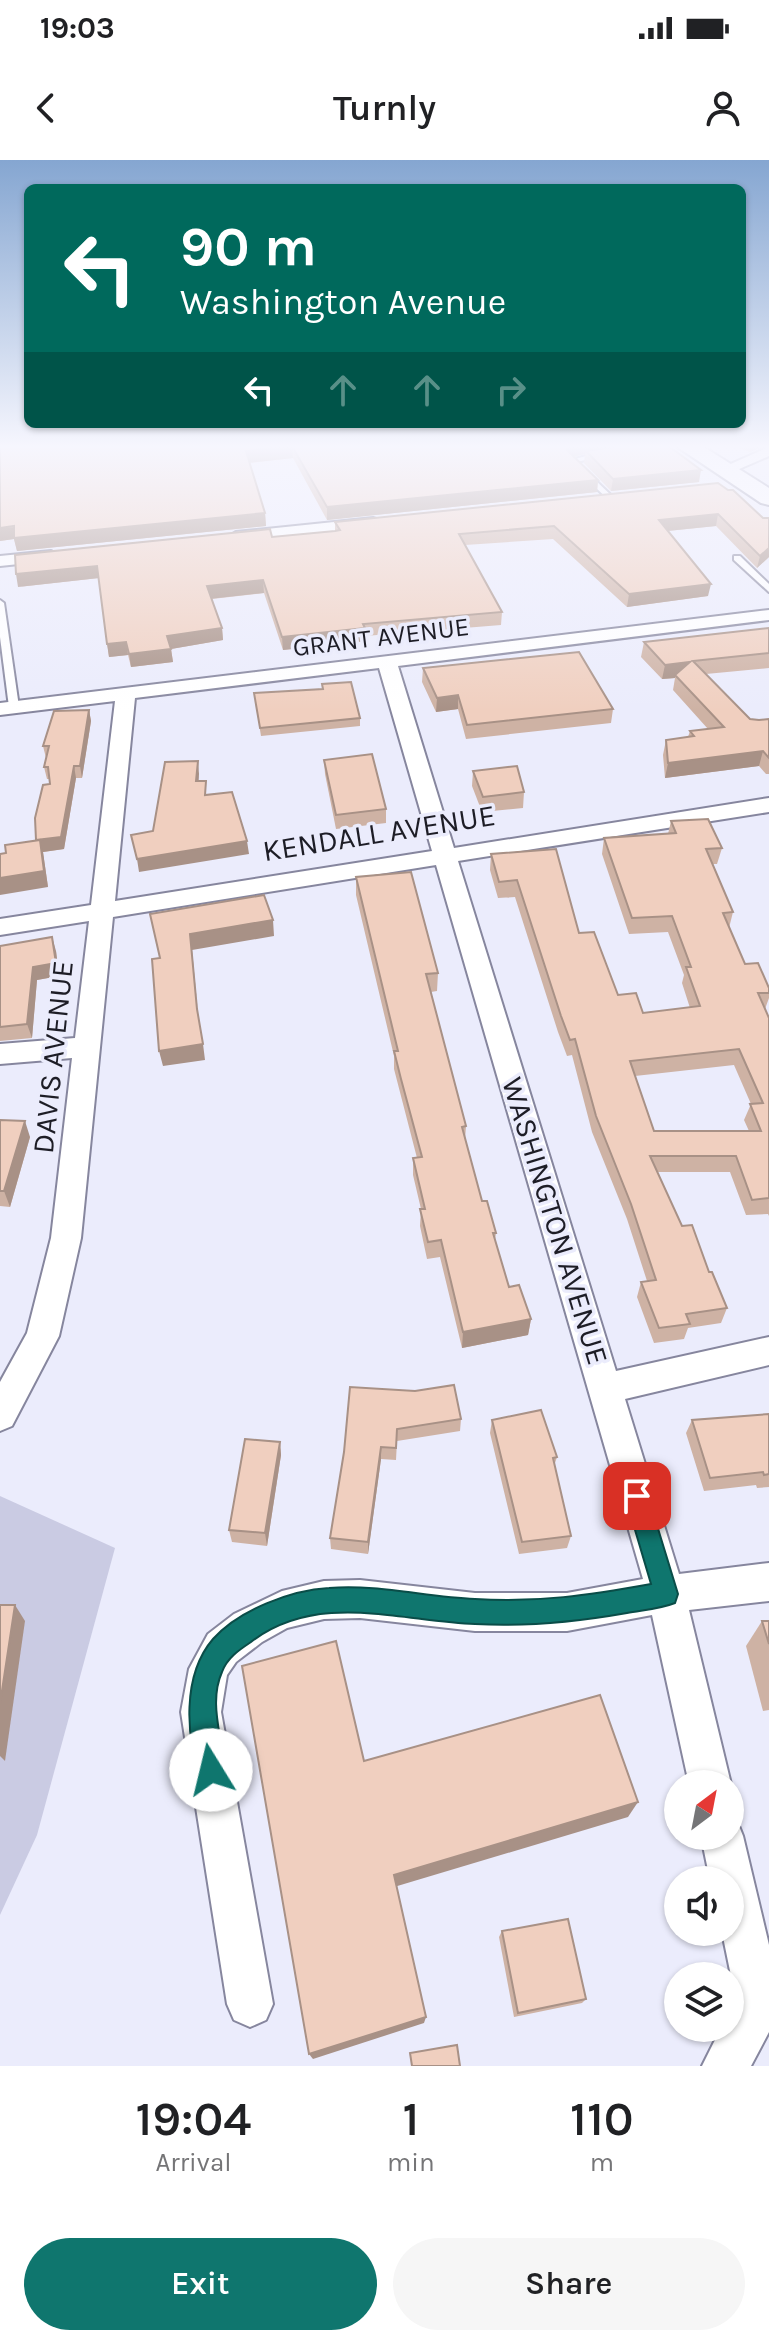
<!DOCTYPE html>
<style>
:root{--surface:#fff;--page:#f6f6f6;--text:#202124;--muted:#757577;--accent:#0f766e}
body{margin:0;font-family:Karla,sans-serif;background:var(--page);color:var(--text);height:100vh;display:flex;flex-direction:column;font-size:30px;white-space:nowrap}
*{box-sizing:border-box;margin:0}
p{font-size:26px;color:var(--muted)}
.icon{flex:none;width:44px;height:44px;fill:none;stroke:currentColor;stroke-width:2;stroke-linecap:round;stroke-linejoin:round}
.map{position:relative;height:1906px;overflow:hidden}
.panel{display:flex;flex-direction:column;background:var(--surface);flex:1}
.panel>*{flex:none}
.top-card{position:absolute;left:24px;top:24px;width:722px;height:244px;border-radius:12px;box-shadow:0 2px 6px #0004;background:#00695c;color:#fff;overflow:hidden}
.needle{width:52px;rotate:32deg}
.tools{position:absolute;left:664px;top:1610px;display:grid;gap:16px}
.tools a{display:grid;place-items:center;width:80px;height:80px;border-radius:50%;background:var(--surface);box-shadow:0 2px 6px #0004;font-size:40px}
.pin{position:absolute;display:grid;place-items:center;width:68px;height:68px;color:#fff;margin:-34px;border-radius:16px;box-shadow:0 4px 12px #0006}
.me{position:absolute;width:88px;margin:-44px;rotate:351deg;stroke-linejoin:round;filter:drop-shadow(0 0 6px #0008)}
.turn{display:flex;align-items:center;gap:28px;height:168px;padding:0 24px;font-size:36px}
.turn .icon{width:104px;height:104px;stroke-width:2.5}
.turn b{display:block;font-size:56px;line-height:68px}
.lanes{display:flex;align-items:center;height:76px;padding:0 24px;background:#0003;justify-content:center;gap:40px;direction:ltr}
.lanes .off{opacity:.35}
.eta{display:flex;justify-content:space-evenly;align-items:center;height:136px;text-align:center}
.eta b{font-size:48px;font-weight:600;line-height:56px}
.action{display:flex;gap:16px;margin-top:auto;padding:16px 24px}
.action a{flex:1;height:92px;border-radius:48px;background:var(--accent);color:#fff;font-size:32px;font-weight:600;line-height:92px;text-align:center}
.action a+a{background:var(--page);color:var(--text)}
.status{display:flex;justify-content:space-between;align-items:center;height:56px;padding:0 40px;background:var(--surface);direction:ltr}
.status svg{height:22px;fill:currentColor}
header{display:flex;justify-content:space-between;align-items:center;height:104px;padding:0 24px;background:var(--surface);font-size:36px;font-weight:600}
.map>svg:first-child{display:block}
.green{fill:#cacbe3}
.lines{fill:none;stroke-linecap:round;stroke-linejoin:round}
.lane-casing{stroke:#86869e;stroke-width:4}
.street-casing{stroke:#86869e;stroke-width:4}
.secondary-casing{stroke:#86869e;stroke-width:4}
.lane{fill:#fff;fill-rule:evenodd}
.street{fill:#fff;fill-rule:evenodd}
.secondary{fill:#fff;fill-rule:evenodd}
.wall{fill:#ceb2a4;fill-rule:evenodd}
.shaded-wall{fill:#a89186}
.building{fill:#f0cfbf;stroke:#a89186;stroke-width:2;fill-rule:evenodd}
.route{fill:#0f766e;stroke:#0a4d48;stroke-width:2}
.labels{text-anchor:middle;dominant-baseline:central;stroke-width:7;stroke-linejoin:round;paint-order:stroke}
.far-street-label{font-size:26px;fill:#1d1d26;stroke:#ebecfc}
.street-label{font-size:30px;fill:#1d1d26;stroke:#ebecfc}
</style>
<div class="status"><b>19:03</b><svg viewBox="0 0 49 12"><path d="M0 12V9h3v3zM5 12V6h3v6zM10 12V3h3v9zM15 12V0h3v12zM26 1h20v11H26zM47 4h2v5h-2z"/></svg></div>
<header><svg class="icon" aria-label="back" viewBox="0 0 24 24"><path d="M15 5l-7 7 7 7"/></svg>Turnly<svg class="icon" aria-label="person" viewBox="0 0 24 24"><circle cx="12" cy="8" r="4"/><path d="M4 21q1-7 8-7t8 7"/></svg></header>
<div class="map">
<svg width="769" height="1906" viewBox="0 0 769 1906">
<rect width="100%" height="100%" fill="#ebecfc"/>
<path class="green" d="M0 1336 115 1388 37 1675 0 1755Z"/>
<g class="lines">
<g class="lane-casing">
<g id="lane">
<path d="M602 292H605V296L576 302 613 337 614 339 610 341 567 301Z"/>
<path d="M734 396H740L769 424V432L734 400Z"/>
<path d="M0 440 4 443 19 547 14 550 9 547 0 477Z"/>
</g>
</g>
<g class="street-casing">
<g id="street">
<path d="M769 287V296L730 313 725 315 717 310Z"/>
<path d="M373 358 379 360V366L236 382 228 377 236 372Z"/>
<path d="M51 391 59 396 57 400 0 406V396Z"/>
<path d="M769 450V460L398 506 454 688 769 638V652L458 701 616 1211 769 1177V1205L625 1239 679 1414 769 1403V1441L689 1450 731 1624H689L652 1455 567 1471H475L360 1458 324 1459 287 1468 262 1482 236 1502 227 1515 221 1552 273 1844 266 1860 250 1867 234 1860 227 1844 181 1552 189 1509 208 1474 234 1454 282 1431 324 1421 360 1420 475 1433H567L643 1419 436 705 113 757 81 1078 59 1176 12 1266 0 1271V1222L27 1173 51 1078 72 898 0 904V884L75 878 89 761 0 775V759L91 745 115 541 0 555V543ZM379 508 432 691 115 741 135 538Z"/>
<path d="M730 1658 737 1661 743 1676 769 1785V1872L751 1906H702L721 1868H730V1851L736 1840 722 1772H730V1720H710L701 1676H730Z"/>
</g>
</g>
<g class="secondary-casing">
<path id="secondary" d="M673 284H699L769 328V345L761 343Z"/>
</g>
<use href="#lane" class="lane"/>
<use href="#street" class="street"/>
<use href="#secondary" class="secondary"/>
</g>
<g class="wall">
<path d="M0 284H666L699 322 611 331 584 303 585 294 574 297 598 320 597 332 327 360 293 298 250 303 265 353 266 366 17 391 14 379 0 381Z"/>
<path d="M730 284H769L750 292Z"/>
<path d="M718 323 769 397 757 408 716 366 668 371 708 436 627 447 553 379 465 385 502 452 501 465 365 476 366 481 283 490 264 433 212 439 222 468 223 480 171 489 173 502 131 507 128 495 109 497 99 418 18 427 272 377 335 371V362Z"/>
<path d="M769 468V508L706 514 750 559 759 560 769 559V614H766L759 606 665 618 663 595 666 580 688 577 690 571 708 569 673 530 675 518 662 519 641 497 644 482Z"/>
<path d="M423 508 613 549 611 563 466 579 458 549 436 552 422 522Z"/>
<path d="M322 524 360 558V566L261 576 254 533 322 529Z"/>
<path d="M89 550 91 561 82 618H76L64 689 43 692 48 727 6 693 36 680 50 624V619H47L44 607 46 598 43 586Z"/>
<path d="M324 600 386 649V663L336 669 325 614Z"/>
<path d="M473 611 524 632 523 648 482 652 472 626Z"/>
<path d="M671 661 722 688 717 704H713L733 752 729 768 745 804 769 828V838L765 849 769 858V1056L768 1054 746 1055 730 1012H657L682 1066 709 1112 727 1148 721 1163 688 1168 684 1179 654 1183 637 1137 641 1122 647 1121 627 1059 592 972 572 895 567 896 558 872 515 737 498 738 490 710 491 694 579 773 618 835 643 853 690 848 682 823 684 815 668 772 629 774 602 694 604 678 668 674ZM734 905 751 944 744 960 749 971H654L635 916Z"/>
<path d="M356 717 438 813 437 831 431 832 466 966 465 980 482 1041 496 1073 495 1080 509 1127 531 1159 528 1175 462 1188 440 1097 427 1099 420 1066 421 1049 413 1015V998H417L394 909V896L356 735Z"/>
<path d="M0 786 56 791 59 816 37 820 32 878 0 881Z"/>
<path d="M0 960 30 977 10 1047 0 1046Z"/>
<path d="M350 1227 461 1259 460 1271 397 1281 396 1300 381 1299 368 1394 331 1389 330 1378 344 1292Z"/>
<path d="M769 1254V1327L757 1328 756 1325 704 1331 686 1273 692 1260Z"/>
<path d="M492 1260 557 1297 554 1306 571 1376 567 1388 519 1394 490 1273Z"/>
<path d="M280 1282 281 1295 267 1386 232 1382 229 1370Z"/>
<path d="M762 1461H769V1550L763 1551 746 1486Z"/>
<path d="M502 1771 586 1839 582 1843 514 1857 499 1777Z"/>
</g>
<g class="shaded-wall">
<path d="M577 284H633L586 291 585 294 566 298 567 286Z"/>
<path d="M752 284H769L750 292Z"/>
<path d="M292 286 293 298 247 303 246 291Z"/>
<path d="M701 310 699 322 611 331 613 319Z"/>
<path d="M598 320 597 332 327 360V347Z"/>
<path d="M265 353 266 366 17 391 14 379 0 381V368Z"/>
<path d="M718 354 716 366 657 372 659 360Z"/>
<path d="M769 388V397L757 408 760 396Z"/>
<path d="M97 406 99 418 18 427 16 414Z"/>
<path d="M263 420 264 433 209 439 207 426Z"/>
<path d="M711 424 708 436 627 447 629 434Z"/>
<path d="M222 468 223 480 171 489 173 502 131 507 129 494 167 476Z"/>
<path d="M365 468 366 481 283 490 282 477Z"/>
<path d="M126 482 128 495 109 497 107 484Z"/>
<path d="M690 502 675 515V518L662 519 665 505Z"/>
<path d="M458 535V549L436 552 437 538Z"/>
<path d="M89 550 91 561 82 618 80 606Z"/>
<path d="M763 591 759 606 665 618 668 603Z"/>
<path d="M198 601 199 614 198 634 196 621Z"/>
<path d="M74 606 76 618 64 689 43 692 48 727 0 735V718L36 680Z"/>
<path d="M247 681 249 694 139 712 137 699Z"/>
<path d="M273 760 274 776 192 790 199 864 190 774Z"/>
<path d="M52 777 56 791 59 816 37 820 32 878 27 864 33 807Z"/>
<path d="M203 884 205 900 163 906 159 891Z"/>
<path d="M25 961 30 977 10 1047 4 1031Z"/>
<path d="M531 1159 528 1175 462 1188 463 1172Z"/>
<path d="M280 1282 281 1295 267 1386 265 1373Z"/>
<path d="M381 1287V1299L368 1394V1382Z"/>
<path d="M15 1445 25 1461 5 1601 0 1596V1544Z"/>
<path d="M638 1642 628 1657 394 1727V1715Z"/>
<path d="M426 1857 424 1863 313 1899 309 1894Z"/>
</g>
<g class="building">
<path d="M0 284H577L567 286V290L598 320 327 347 292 286 246 291 265 353 14 378V366L0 368Z"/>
<path d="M631 284H666L701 310 613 319 586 291Z"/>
<path d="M718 323 728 330H733L763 358H769V388L760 396 718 354 659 360 711 424 629 434 554 366 459 374 502 452 363 464 365 468 282 477 263 420 207 426 222 468 167 476 171 489 129 494 126 482 107 484 97 406 16 414 15 395 270 369 272 377 335 371 340 370 335 362Z"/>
<path d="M769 468V493L693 501 750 559 759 560 769 559V598L763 591 668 603 666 580 694 576 690 571 724 567 675 515 690 502 665 505 644 482Z"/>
<path d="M579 492 613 549 467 565 458 535 437 538 423 508Z"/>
<path d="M351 522 360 558 260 568 254 533 323 529 322 524Z"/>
<path d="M89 550 80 606H74L61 677 36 680 35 658 43 625 50 624 48 607H44L49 586H43L54 551Z"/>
<path d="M372 594 386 649 336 655 324 600Z"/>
<path d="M198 601 196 621H206L205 635 232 632 247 681 137 699 131 675 153 671 165 602Z"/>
<path d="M517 606 524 632 483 637 473 611Z"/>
<path d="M708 659 722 688 706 689 733 752 723 753 745 804 758 803 769 828V833H758L769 858V1038L752 1040 736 996H650L682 1066 692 1065 709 1112H712L727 1148 686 1154 690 1164 659 1168 641 1122 656 1120 631 1044 596 956 575 879 570 880 561 856 517 720 499 722 491 694 556 689 579 773 594 772 618 835 636 833 643 853 700 846 686 807H691L672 756 632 758 604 678 676 673 671 661ZM739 889 763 943 750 944 761 971H654L630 901Z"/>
<path d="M40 680 44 711 0 718V694L6 693 5 685Z"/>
<path d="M411 712 438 813 426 814 466 966 462 967 482 1041H487L496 1073H493L509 1127 519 1125 531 1159 463 1172 441 1080 428 1082 420 1049H425L413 998 422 997 401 919 394 891H398L356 717Z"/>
<path d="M264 735 273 760 190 774 197 849 203 884 159 891 152 799 160 798 150 754Z"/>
<path d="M52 777 56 803 33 807 27 864 0 867V786Z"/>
<path d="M0 960 25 961 4 1031H0Z"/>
<path d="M454 1225 461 1259 397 1269 396 1288 381 1287 368 1382 330 1378 344 1292 350 1227 415 1231Z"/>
<path d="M541 1250 557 1297 553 1298 571 1376 522 1382 492 1260Z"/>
<path d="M769 1254V1314L764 1315 763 1312 710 1318 692 1260Z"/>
<path d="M245 1279 280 1282 265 1373 229 1370Z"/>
<path d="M0 1445H15L0 1544Z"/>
<path d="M762 1461H769V1484Z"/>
<path d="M336 1481 364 1601 600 1535 638 1642 394 1715 426 1857 309 1894 242 1506Z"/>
<path d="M568 1759 586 1839 518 1853 502 1771Z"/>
<path d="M457 1885 460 1906H412L410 1893Z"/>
</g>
<linearGradient id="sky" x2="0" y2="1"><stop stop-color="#85a6d1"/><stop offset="0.52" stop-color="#f6f6fe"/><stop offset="1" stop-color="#f6f6fe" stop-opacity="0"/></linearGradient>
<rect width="769" height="551" fill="url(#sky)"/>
<path class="route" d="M637 1325 645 1328 648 1336 678 1434 675 1443C660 1449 643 1450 627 1453 576 1462 527 1467 475 1464 400 1461 317 1431 251 1482 239 1490 227 1498 222 1512 205 1550 231 1593 220 1619L211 1623 202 1619C185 1578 182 1515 213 1479 239 1450 291 1430 329 1428 378 1424 426 1437 475 1439 537 1443 590 1435 651 1424L625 1336 628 1328Z"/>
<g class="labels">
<g class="far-street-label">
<text transform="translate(381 477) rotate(-7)">GRANT AVENUE</text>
</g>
<g class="street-label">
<text transform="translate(379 673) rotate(-9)">KENDALL AVENUE</text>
<text transform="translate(53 897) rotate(-84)">DAVIS AVENUE</text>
<text transform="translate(555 1061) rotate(73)">WASHINGTON AVENUE</text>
</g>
</g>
</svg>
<div class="tools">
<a><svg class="needle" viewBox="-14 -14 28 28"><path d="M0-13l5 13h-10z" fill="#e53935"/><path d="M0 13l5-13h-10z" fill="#757577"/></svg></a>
<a><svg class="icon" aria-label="sound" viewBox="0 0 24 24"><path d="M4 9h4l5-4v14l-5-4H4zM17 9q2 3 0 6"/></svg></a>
<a><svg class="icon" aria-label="layers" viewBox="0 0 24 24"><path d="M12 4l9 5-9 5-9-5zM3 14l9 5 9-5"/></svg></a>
</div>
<div class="pin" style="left:637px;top:1336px;background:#d93025"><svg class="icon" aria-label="arrive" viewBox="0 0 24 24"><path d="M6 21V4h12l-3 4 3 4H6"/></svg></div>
<svg class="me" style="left:211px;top:1610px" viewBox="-20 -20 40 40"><circle r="19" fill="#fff"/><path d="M0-13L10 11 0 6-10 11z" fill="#0f766e"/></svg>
<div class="top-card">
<div class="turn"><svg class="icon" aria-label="left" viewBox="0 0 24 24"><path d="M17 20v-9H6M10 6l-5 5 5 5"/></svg><div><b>90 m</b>Washington Avenue</div></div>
<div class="lanes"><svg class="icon" aria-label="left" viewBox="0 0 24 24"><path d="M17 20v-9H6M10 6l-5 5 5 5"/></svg><svg class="icon off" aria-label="ahead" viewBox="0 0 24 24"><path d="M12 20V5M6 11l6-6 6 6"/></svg><svg class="icon off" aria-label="ahead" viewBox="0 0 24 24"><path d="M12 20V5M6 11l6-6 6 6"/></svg><svg class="icon off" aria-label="right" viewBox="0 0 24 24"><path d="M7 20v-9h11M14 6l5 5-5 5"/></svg></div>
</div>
</div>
<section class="panel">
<div class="eta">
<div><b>19:04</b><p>Arrival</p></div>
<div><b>1</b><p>min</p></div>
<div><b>110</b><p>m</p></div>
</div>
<div class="action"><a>Exit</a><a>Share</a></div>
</section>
